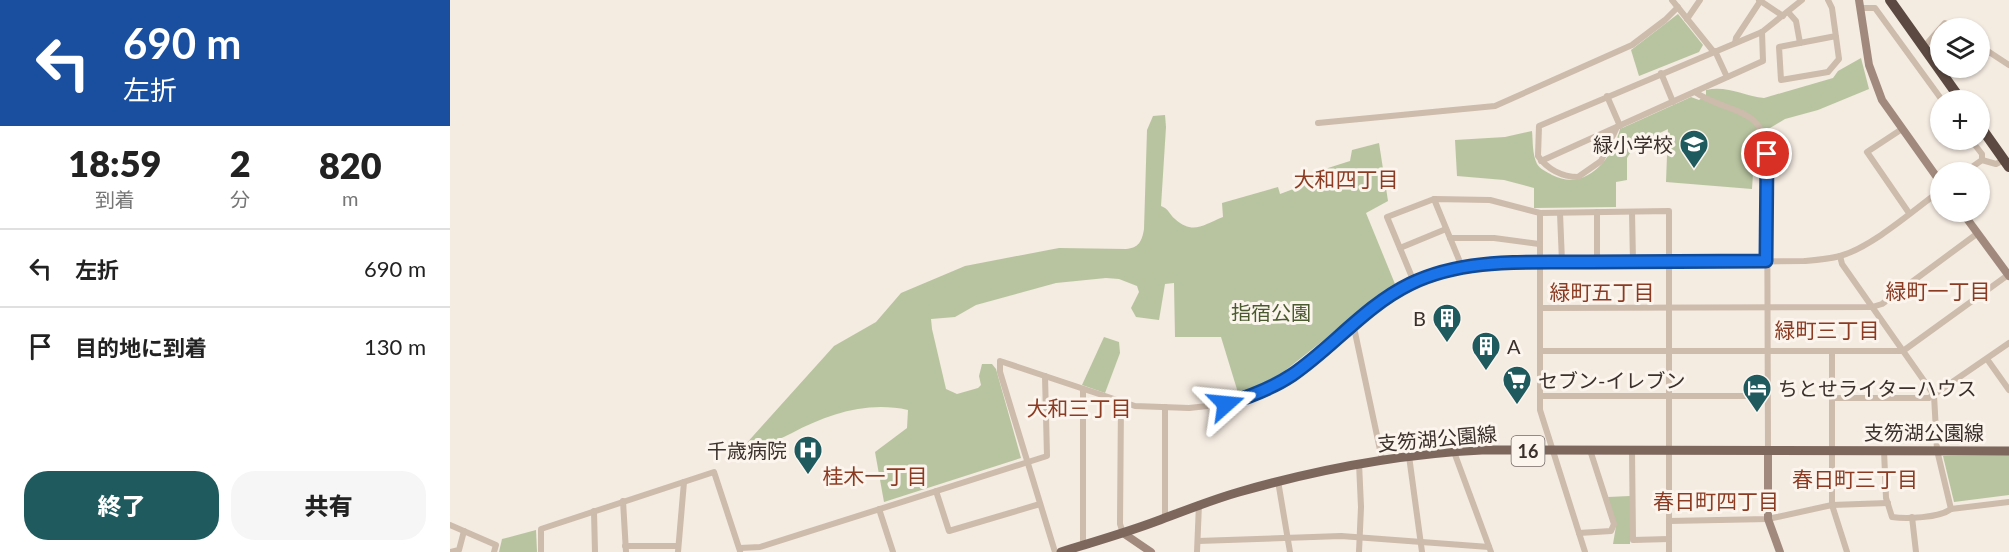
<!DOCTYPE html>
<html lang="ja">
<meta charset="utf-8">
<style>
:root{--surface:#fff;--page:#f6f6f6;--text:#222;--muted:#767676;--line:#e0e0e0;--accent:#1f5a5e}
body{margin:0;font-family:Lato,"Noto Sans JP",sans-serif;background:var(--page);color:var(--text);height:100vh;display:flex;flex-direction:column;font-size:22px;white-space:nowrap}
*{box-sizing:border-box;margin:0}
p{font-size:20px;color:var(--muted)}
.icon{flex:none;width:33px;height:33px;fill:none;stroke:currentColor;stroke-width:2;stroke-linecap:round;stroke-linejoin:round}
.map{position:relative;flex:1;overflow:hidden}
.panel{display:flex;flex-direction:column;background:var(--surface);width:450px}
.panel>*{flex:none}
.top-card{background:#1a4fa0;color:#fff;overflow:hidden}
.tools{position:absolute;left:1480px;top:18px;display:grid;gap:12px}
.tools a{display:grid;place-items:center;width:60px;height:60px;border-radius:50%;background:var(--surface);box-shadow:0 2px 4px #0004;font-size:30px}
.pin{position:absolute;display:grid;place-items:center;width:51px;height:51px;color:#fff;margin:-26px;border:3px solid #fff;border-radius:50%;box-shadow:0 2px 6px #0007}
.me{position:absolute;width:66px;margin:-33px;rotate:72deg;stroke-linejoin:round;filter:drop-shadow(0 0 4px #0008)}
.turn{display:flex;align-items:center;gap:21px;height:126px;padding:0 24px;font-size:27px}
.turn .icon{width:78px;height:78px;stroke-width:2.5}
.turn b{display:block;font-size:42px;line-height:51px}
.eta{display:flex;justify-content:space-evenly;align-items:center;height:102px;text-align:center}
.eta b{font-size:36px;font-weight:800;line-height:42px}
.cta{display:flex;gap:12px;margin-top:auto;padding:12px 24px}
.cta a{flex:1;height:69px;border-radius:24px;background:var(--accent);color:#fff;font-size:24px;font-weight:800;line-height:69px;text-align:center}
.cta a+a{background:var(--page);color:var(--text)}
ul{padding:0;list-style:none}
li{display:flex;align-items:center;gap:18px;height:78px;padding:0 24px;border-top:2px solid var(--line)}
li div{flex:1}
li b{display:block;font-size:22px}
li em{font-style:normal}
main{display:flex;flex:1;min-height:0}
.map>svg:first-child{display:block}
.green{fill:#b8c4a0}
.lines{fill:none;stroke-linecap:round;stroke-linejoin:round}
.street{stroke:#cdbbac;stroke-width:6}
.secondary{stroke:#a18a7d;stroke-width:8}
.primary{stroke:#7d675c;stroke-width:9}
.highway{stroke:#5c4a42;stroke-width:10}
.route-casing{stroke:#114b97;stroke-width:15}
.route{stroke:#1a73e8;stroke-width:10}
.labels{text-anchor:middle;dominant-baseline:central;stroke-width:6;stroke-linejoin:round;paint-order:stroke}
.shield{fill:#fbf5ee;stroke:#756b66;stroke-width:1.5}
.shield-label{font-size:18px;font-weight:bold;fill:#3b302b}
.poi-label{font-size:20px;fill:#3b302b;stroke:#fbf5ee;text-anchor:end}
.park-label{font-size:20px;fill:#4a5a2e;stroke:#fbf5ee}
.street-label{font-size:20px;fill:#3b302b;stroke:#fbf5ee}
.neighbourhood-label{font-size:21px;fill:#8c3b22;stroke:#fbf5ee}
</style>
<main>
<section class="panel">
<div class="top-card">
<div class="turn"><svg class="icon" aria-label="left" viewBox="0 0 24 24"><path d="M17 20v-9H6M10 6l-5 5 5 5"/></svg><div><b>690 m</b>左折</div></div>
</div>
<div class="eta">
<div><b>18:59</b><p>到着</p></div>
<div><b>2</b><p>分</p></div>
<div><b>820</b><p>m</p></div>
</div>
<ul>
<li><svg class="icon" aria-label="left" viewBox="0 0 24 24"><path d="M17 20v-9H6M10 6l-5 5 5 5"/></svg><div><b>左折</b></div><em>690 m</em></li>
<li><svg class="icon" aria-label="arrive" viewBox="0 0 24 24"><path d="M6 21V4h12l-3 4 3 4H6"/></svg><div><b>目的地に到着</b></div><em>130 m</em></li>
</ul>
<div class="cta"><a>終了</a><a>共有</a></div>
</section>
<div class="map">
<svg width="1559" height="552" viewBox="0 0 1559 552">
<rect width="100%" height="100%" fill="#f4ebe1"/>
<g class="green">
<path d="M1228 14 1253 45 1249 52 1189 76 1181 50Z"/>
<path d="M1411 58 1419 89 1368 110 1335 119 1310 134 1306 141 1301 139 1305 142 1302 189 1216 182 1218 129 1185 145 1177 158V180L1166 182V207L1084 208V188L1054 180 1007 176 1005 140 1055 137 1082 131C1083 141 1082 154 1087 164 1090 169 1097 172 1102 175 1135 192 1162 160 1170 129L1241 97 1249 100 1256 95V90C1276 85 1295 96 1314 98L1383 78 1388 71Z"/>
<path d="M715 115 716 127 711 206C719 209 719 214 725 219 743 235 753 225 773 217L772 203 828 187 830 194 870 179 878 168 900 161 902 150 929 143 938 201 916 213 945 284 832 373 789 396 771 337H725L724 283 715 284 709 320 686 317 681 308 689 292 687 286 669 279 656 278 606 283 526 305 505 317 481 319 482 329 496 389 507 394 528 388 531 385 529 376 532 364H542L546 369 571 458 434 502 425 452 457 428 458 410C417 401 378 414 342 433 323 442 307 451 286 455L384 346 426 322 451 293 515 266 609 248 676 249C689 248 692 241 694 229L697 130 703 116Z"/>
<path d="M654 337 669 342 670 353 655 393 632 385Z"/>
<path d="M1559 455V495L1504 502 1493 456Z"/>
<path d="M1180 496V544H1163L1166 526 1158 497Z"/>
<path d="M86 530 87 552H49L52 539Z"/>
</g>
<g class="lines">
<g class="street">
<path d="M1222 0 1263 51"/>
<path d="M1309 0 1333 16"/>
<path d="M1378 0 1382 8 1389 59 1378 72 1331 80 1329 47 1386 36"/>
<path d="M1410 8H1425L1492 100"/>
<path d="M1338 12 1346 21 1350 43"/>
<path d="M1237 19 1250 0"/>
<path d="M1285 43 1286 38 1311 0"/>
<path d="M1530 46 1559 65"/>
<path d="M1473 48 1495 23 1504 28"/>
<path d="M1265 51 1277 77"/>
<path d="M1211 73 1223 102"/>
<path d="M1245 92C1277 114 1314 105 1317 154L1318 450"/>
<path d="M1157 96 1170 126"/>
<path d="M868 123 1045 106 1182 45 1215 20 1228 7"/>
<path d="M1167 127 1151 161 1128 177C1112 177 1097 169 1088 156L1089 126 1312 32 1352 0"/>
<path d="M1452 129 1417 152 1459 213"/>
<path d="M1521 140 1532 154V160"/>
<path d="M1091 161 1313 61 1312 32"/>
<path d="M1515 172 1532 160 1546 164 1554 160"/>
<path d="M984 199 1012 267"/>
<path d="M1147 212V262"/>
<path d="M1182 212 1183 262"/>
<path d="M1090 213V410L1135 552"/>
<path d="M1110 213 1112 262"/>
<path d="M1000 238H1044L1089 244"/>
<path d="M950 248 996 229"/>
<path d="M1390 256 1392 264 1484 395 1487 450 1501 509 1559 502"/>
<path d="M964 282 937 217 984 199 1040 200 1090 213 1219 211V552"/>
<path d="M1090 308 1422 307 1432 304 1528 233"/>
<path d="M903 323 932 459"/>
<path d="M1090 351H1453L1558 275"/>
<path d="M1382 351V505L1397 552"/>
<path d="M1537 359 1559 390"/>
<path d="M633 389V545"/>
<path d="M1090 396H1317"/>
<path d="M1382 398H1479L1559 343"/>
<path d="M671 402 670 524 673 533"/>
<path d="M715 407V518"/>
<path d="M1182 450 1183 540 1219 539"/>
<path d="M1434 450 1436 498 1442 517C1456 519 1489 518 1501 509"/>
<path d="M1004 452 1041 552"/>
<path d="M959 456 972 552"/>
<path d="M909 463 911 507 909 552"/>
<path d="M828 481 840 552"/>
<path d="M486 491 499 531 590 504"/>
<path d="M173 501 176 552"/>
<path d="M429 509 443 552"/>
<path d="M144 511 145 552"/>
<path d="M1462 517 1466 552"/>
<path d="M1219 521 1318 519 1382 505 1438 503"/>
<path d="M0 525 46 545 44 552"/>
<path d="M1129 533 1161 531 1164 524 1140 450"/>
<path d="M748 541 891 536 1039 547"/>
<path d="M175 546H228"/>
<path d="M290 548 310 547 597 456 595 376"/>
<path d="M0 552 9 550 14 531"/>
<path d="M91 552V529L264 472 290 551"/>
<path d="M228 552 234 482"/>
<path d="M605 552 550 372V361L685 406 739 408 776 404 805 395 842 375 940 294 980 275 1024 265 1354 261C1366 260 1379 259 1390 256 1422 247 1464 210 1491 190"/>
<path d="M747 552 749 504"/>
</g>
<g class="secondary">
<path d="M1409 0 1419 65 1432 100 1491 183"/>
<path d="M1512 212 1559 276"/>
<path d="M1318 450V519L1330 552"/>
<path d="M673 533 701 552"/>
</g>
<path class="primary" d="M611 552C643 542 675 533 707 521 734 511 761 500 789 492 869 469 949 454 1032 450L1559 451"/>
<g class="highway">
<path d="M1440 0 1511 100"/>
<path d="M1530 126 1559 167"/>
</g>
</g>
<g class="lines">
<g class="route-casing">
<path id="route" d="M776 404C799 397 821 389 842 375 883 347 915 306 960 284 1015 257 1080 263 1139 262 1198 262 1257 261 1316 261L1317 154"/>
</g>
<use href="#route" class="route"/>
</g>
<defs>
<g id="school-pin" transform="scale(1.5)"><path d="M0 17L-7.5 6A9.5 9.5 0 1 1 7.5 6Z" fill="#1f5a5e" stroke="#fbf5ee"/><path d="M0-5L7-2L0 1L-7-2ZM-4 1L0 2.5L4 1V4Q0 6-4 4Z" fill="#fff"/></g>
<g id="building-pin" transform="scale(1.5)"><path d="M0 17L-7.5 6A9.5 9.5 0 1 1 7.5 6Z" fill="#1f5a5e" stroke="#fbf5ee"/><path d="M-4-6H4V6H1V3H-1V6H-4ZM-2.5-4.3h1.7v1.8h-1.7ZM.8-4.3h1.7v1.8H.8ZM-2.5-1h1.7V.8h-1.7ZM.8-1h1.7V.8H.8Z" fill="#fff"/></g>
<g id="supermarket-pin" transform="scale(1.5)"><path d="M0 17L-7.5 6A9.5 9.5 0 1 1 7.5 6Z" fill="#1f5a5e" stroke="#fbf5ee"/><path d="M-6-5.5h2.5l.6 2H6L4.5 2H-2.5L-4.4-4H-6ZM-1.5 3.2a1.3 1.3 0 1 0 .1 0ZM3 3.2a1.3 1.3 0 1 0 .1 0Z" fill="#fff"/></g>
<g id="hotel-pin" transform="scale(1.5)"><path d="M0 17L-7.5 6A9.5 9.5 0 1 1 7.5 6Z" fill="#1f5a5e" stroke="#fbf5ee"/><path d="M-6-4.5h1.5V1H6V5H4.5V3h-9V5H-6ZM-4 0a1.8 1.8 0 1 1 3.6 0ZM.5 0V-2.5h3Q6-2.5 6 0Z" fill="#fff"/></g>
<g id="hospital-pin" transform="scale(1.5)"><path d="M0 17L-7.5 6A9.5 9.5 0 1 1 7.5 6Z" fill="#1f5a5e" stroke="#fbf5ee"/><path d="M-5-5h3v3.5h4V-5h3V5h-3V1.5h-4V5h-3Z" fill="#fff"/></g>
</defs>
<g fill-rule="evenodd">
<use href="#school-pin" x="1244" y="144"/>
<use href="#building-pin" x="997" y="318"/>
<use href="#building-pin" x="1036" y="346"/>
<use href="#supermarket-pin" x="1067" y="380"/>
<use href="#hotel-pin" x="1307" y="388"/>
<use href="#hospital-pin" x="358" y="450"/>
</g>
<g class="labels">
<rect class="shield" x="1061.5" y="436" width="33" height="30" rx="4.5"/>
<g class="shield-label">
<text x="1078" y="451">16</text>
</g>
<g class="poi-label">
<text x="1223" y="144">緑小学校</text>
<text x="976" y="318">B</text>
<text x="1057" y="346" text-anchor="start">A</text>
<text x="1088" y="380" text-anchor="start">セブン-イレブン</text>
<text x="1328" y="388" text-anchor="start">ちとせライターハウス</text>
<text x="337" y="450">千歳病院</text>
</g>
<g class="park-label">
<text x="821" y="312">指宿公園</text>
</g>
<g class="street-label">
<text x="1474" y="432">支笏湖公園線</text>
<text transform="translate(987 438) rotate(-5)">支笏湖公園線</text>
</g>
<g class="neighbourhood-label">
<text x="896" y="178">大和四丁目</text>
<text x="1488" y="290">緑町一丁目</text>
<text x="1152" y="291">緑町五丁目</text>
<text x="1377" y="329">緑町三丁目</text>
<text x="629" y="407">大和三丁目</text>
<text x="425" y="475">桂木一丁目</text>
<text x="1405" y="478">春日町三丁目</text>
<text x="1266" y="500">春日町四丁目</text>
</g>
</g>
</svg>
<div class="tools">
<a><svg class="icon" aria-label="layers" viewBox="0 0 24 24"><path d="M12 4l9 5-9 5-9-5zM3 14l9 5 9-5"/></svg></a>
<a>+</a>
<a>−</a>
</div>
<div class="pin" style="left:1317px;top:154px;background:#d93025"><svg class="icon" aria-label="arrive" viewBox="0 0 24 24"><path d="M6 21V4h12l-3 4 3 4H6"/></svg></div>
<svg class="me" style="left:776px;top:404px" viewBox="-20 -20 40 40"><path d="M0-17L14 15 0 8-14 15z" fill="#1a73e8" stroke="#fff" stroke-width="4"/></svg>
</div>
</main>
